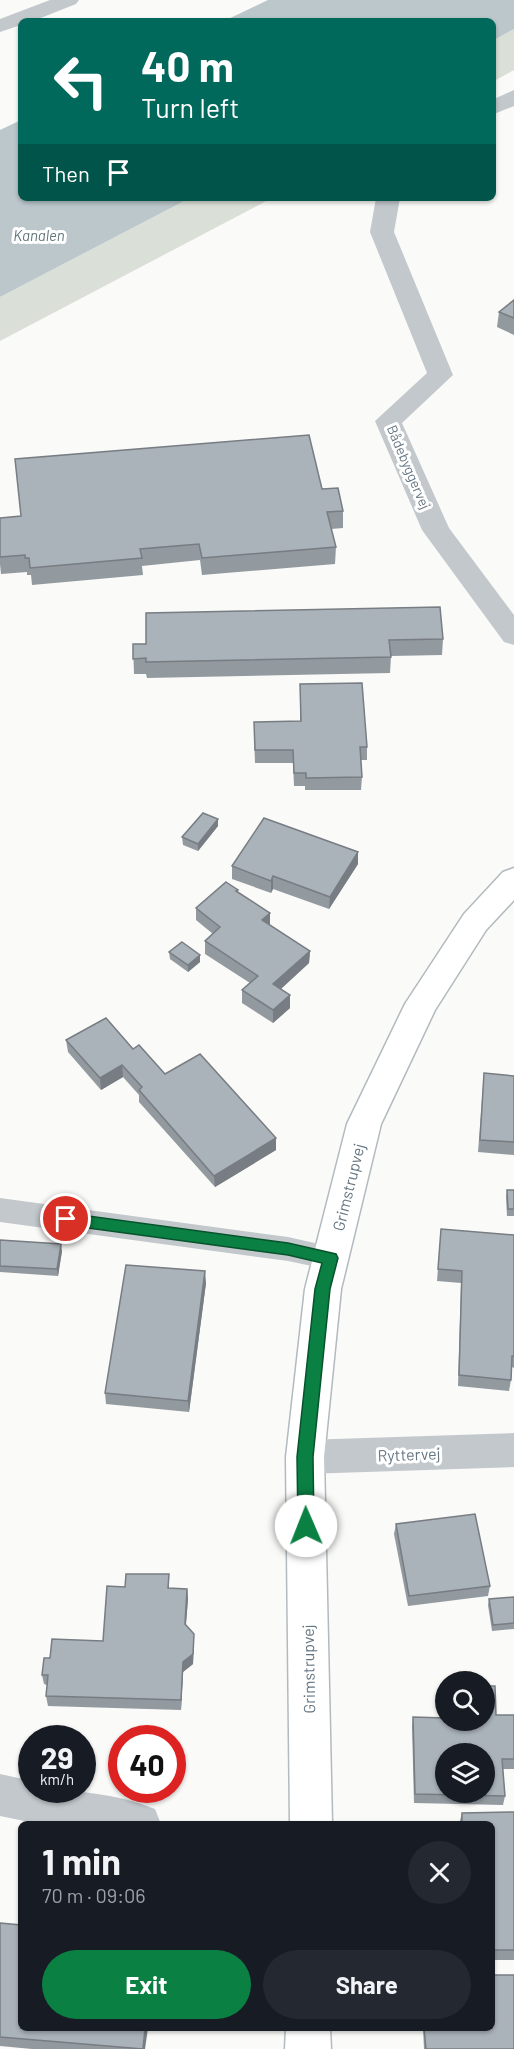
<!DOCTYPE html>
<meta charset="utf-8">
<style>
:root{--surface:#171b24;--page:#242831;--text:#f1f3f6;--muted:#9ea1a6;--accent:#0b8043}
body{margin:0;font-family:Barlow,sans-serif;background:var(--page);color:var(--text);height:100vh;display:flex;flex-direction:column;font-size:22px;white-space:nowrap}
*{box-sizing:border-box;margin:0}
p{font-size:20px;color:var(--muted)}
.icon{flex:none;width:33px;height:33px;fill:none;stroke:currentColor;stroke-width:2;stroke-linecap:round;stroke-linejoin:round}
.map{position:relative;flex:1;overflow:hidden}
.side{position:absolute;left:18px;top:1821px;width:477px;height:210px;display:flex;flex-direction:column;background:var(--surface);border-radius:9px;box-shadow:0 2px 4px #0004}
.side>*{flex:none}
.hud{position:absolute;left:18px;top:18px;width:478px;height:183px;border-radius:9px;box-shadow:0 2px 4px #0004;background:#00695c;color:#fff;overflow:hidden}
.controls{position:absolute;left:435px;top:1671px;display:grid;gap:12px}
.controls a{display:grid;place-items:center;width:60px;height:60px;border-radius:50%;background:var(--surface);box-shadow:0 2px 4px #0004;font-size:30px}
.speed{position:absolute;left:18px;top:1725px;display:flex;gap:12px;font-size:30px;font-weight:700;text-align:center}
.speed>*{display:grid;place-content:center;width:78px;height:78px;border-radius:50%;background:var(--surface);box-shadow:0 2px 4px #0004;line-height:1}
.speed small{font-size:15px;font-weight:400}
.speed .limit{border:9px solid #d22;background:#fff;color:#111}
.pin{position:absolute;display:grid;place-items:center;width:51px;height:51px;color:#fff;margin:-26px;border:3px solid #fff;border-radius:50%;box-shadow:0 2px 6px #0007}
.me{position:absolute;width:66px;margin:-33px;rotate:359deg;stroke-linejoin:round;filter:drop-shadow(0 0 4px #0008)}
.turn{display:flex;align-items:center;gap:21px;height:126px;padding:0 24px;font-size:27px}
.turn .icon{width:78px;height:78px;stroke-width:2.5}
.turn b{display:block;font-size:42px;line-height:51px}
.then{display:flex;align-items:center;height:57px;padding:0 24px;background:#0003;gap:12px;font-size:22px}
.round{display:grid;place-items:center;flex:none;width:63px;height:63px;border-radius:32px;background:var(--page)}
.headline{display:flex;align-items:center;justify-content:space-between;height:102px;padding:0 24px}
h1{font-size:36px;font-weight:700;line-height:45px}
.primary-button{display:flex;gap:12px;margin-top:auto;padding:12px 24px}
.primary-button a{flex:1;height:69px;border-radius:36px;background:var(--accent);color:#fff;font-size:24px;font-weight:700;line-height:69px;text-align:center}
.primary-button a+a{background:var(--page);color:var(--text)}
.map>svg:first-child{display:block}
.green{fill:#dadfd7}
.water{fill:#bbc7cb}
.lines{fill:none;stroke-linecap:round;stroke-linejoin:round}
.secondary-casing{stroke:#b3babf;stroke-width:3}
.lane{fill:#c3c8cc;fill-rule:evenodd}
.street{fill:#c3c8cc;fill-rule:evenodd}
.secondary{fill:#fff;fill-rule:evenodd}
.wall{fill:#929a9f}
.shaded-wall{fill:#777d82}
.building{fill:#aab3b9;stroke:#777d82;stroke-width:1.5;fill-rule:evenodd}
.route{fill:#0b8043;stroke:#07532c;stroke-width:1.5}
.labels{text-anchor:middle;dominant-baseline:central;stroke-width:6;stroke-linejoin:round;paint-order:stroke}
.far-street-label{font-size:14px;fill:#657683;stroke:#fff}
.far-water-label{font-size:15px;font-style:italic;fill:#60757c;stroke:#fff}
.street-label{font-size:16px;fill:#657683;stroke:#fff}
</style>
<div class="map">
<svg width="514" height="2049" viewBox="0 0 514 2049">
<rect width="100%" height="100%" fill="#fafaf8"/>
<g class="green">
<path d="M514 29V70L494 81V40Z"/>
<path d="M190 198H272L0 341V297Z"/>
</g>
<g class="water">
<path d="M268 0H514V29L494 40V21H224Z"/>
<path d="M21 120V198H190L0 297V130Z"/>
</g>
<g class="lines">
<g class="secondary-casing">
<g id="secondary">
<path d="M514 868V900L486 930 435 1010 381 1124 341 1289 324 1457 332 1824H290L286 1457 305 1289 347 1124 405 1004 464 914 503 872Z"/>
<path d="M286 2028H330L331 2049H285Z"/>
</g>
</g>
<path class="lane" d="M0 1198 288 1237 341 1249 346 1258 341 1267 331 1270 288 1261 0 1222Z"/>
<g class="street">
<path d="M50 0H79L76 4 33 21H21V25L0 32V19Z"/>
<path d="M514 90V106L494 114V99Z"/>
<path d="M376 198H400L394 232 453 375 402 423 449 528 514 615V645L504 642 422 530 375 421 427 373 370 232Z"/>
<path d="M514 1433V1467L305 1474 292 1469 286 1457 292 1445 305 1440Z"/>
<path d="M0 1774 32 1781V1790C73 1790 116 1793 155 1809L161 1824H39L0 1816Z"/>
</g>
<use href="#secondary" class="secondary"/>
</g>
<g class="wall">
<path d="M514 300V335L497 327 499 312Z"/>
<path d="M322 489 343 511V528L331 529 336 547 335 564 202 575 200 560 142 566 143 575 32 585 31 575H27V572L1 574 0 564V518Z"/>
<path d="M443 639 442 655 391 656 390 673 147 678 146 674H134L133 644Z"/>
<path d="M300 684 367 747V760H361L362 777 361 790H305V786H294L293 763H255L254 735 300 721Z"/>
<path d="M218 819V826L198 851 183 845 182 837Z"/>
<path d="M358 864 329 909 273 889 271 893 232 879V866Z"/>
<path d="M238 890V893L270 925 310 951 309 963 281 989 290 995V1008L273 1023 242 1003V990L250 983 205 954V941L213 934 196 920V908Z"/>
<path d="M169 952 200 962 188 972 170 959Z"/>
<path d="M66 1040 133 1049 165 1074 276 1138V1150L215 1187 139 1102V1095L123 1077 101 1090 68 1052Z"/>
<path d="M484 1073 514 1076V1155L478 1152Z"/>
<path d="M507 1190H514V1216H507L506 1197Z"/>
<path d="M441 1229 514 1235V1368L512 1367 511 1380 509 1391 458 1386 461 1283 437 1281Z"/>
<path d="M0 1240 62 1251 58 1276 0 1272Z"/>
<path d="M206 1283 189 1412 106 1404 105 1393Z"/>
<path d="M396 1524 490 1586 488 1596 408 1606 394 1534Z"/>
<path d="M169 1574V1588L187 1589 188 1599 186 1625 194 1644 193 1664 183 1672 181 1710 48 1706 46 1696 47 1685 44 1684 42 1675 50 1658 103 1641 125 1587Z"/>
<path d="M514 1597V1629L492 1631 488 1605 489 1599Z"/>
<path d="M496 1715H514V1769H503L505 1796 503 1805 414 1803 412 1726 413 1717 446 1720Z"/>
<path d="M514 1812V1960H492V1824H459L462 1813Z"/>
<path d="M0 1923 145 2049H32L0 2046Z"/>
<path d="M423 2028H492L514 2049H424Z"/>
</g>
<g class="shaded-wall">
<path d="M218 819V826L198 851V844Z"/>
<path d="M358 852V864L329 909 330 897Z"/>
<path d="M273 876V889L271 893V881Z"/>
<path d="M270 913V926L262 920Z"/>
<path d="M310 951 309 963 273 996V984Z"/>
<path d="M200 955V962L188 972V965Z"/>
<path d="M290 995V1008L273 1023V1010Z"/>
<path d="M122 1065 123 1077 101 1090 100 1078Z"/>
<path d="M276 1138V1150L215 1187 214 1176Z"/>
<path d="M61 1244 62 1251 58 1276 57 1269Z"/>
<path d="M205 1271 206 1283 189 1412 188 1401Z"/>
<path d="M187 1589 188 1599 185 1634V1624Z"/>
<path d="M194 1634 193 1664 183 1672 181 1710V1700L183 1662Z"/>
<path d="M145 2028H148L145 2049H143Z"/>
</g>
<g class="building">
<path d="M514 300V318L499 312Z"/>
<path d="M309 435 322 489 338 488 343 511 327 512 336 547 202 558 199 544 140 549 142 558 30 568 29 558H25V555L0 557V518L21 516 15 459Z"/>
<path d="M440 607 443 639 389 640 391 657 146 662V658L133 659V644H146V613Z"/>
<path d="M362 683 367 747H360L362 777 306 778V773H294L293 750H255L254 722 301 721 300 684Z"/>
<path d="M203 813 218 819 198 844 182 837Z"/>
<path d="M264 818 358 852 330 897 273 876 271 881 232 866Z"/>
<path d="M226 882 238 890 236 891 270 913 262 920 310 951 273 984 290 995 273 1010 242 990 258 976 205 941 220 927 196 908Z"/>
<path d="M182 942 200 955 188 965 169 952Z"/>
<path d="M106 1018 133 1049 139 1045 165 1074 200 1054 276 1138 214 1176 139 1090 142 1087 122 1065 100 1078 66 1040Z"/>
<path d="M484 1073 514 1076V1142L480 1140Z"/>
<path d="M507 1190H514V1209H508Z"/>
<path d="M441 1229 514 1235V1356H512L511 1380 459 1375 462 1271 438 1269Z"/>
<path d="M0 1240 61 1244 57 1269 0 1266Z"/>
<path d="M126 1265 205 1271 188 1401 105 1393Z"/>
<path d="M475 1514 490 1586 409 1596 396 1524Z"/>
<path d="M126 1574H169L168 1588 187 1589 185 1624 194 1634 193 1654 183 1662 181 1700 46 1696 48 1675H42L44 1658H50L52 1639 103 1641 107 1586 125 1587Z"/>
<path d="M514 1597V1623L493 1625 489 1599Z"/>
<path d="M484 1686H495L496 1715H514V1759H502L505 1796 415 1794 413 1717 446 1718V1720H484ZM446 1754H484V1792H446Z"/>
<path d="M514 1812V1950H492V1824H462V1813Z"/>
<path d="M0 1923 21 1925V2028H145L143 2049 0 2037Z"/>
<path d="M492 1975H514V2049H426L424 2028H492Z"/>
</g>
<path class="route" d="M66 1213 288 1243 336 1254 338 1258 330 1289 313 1457 314 1526 312 1531 306 1533 300 1531 298 1526 297 1457 315 1289 322 1263 288 1255 66 1225 61 1223 59 1219 61 1215Z"/>
<g class="labels">
<g class="far-street-label">
<text transform="translate(409 467) rotate(67)">Bådebyggervej</text>
</g>
<g class="far-water-label">
<text x="39" y="235">Kanalen</text>
</g>
<g class="street-label">
<text transform="translate(348 1187) rotate(-76)">Grimstrupvej</text>
<text transform="translate(409 1454) rotate(-2)">Ryttervej</text>
<text transform="translate(308 1669) rotate(-91)">Grimstrupvej</text>
</g>
</g>
</svg>
<div class="controls">
<a><svg class="icon" aria-label="search" viewBox="0 0 24 24"><circle cx="10" cy="10" r="6"/><path d="M15 15l6 6"/></svg></a>
<a><svg class="icon" aria-label="layers" viewBox="0 0 24 24"><path d="M12 4l9 5-9 5-9-5zM3 14l9 5 9-5"/></svg></a>
</div>
<div class="speed"><div>29<small>km/h</small></div><div class="limit">40</div></div>
<div class="pin" style="left:66px;top:1219px;background:#d93025"><svg class="icon" aria-label="arrive" viewBox="0 0 24 24"><path d="M6 21V4h12l-3 4 3 4H6"/></svg></div>
<svg class="me" style="left:306px;top:1526px" viewBox="-20 -20 40 40"><circle r="19" fill="#fff"/><path d="M0-13L10 11 0 6-10 11z" fill="#0b8043"/></svg>
<div class="hud">
<div class="turn"><svg class="icon" aria-label="left" viewBox="0 0 24 24"><path d="M17 20v-9H6M10 6l-5 5 5 5"/></svg><div><b>40 m</b>Turn left</div></div>
<div class="then">Then<svg class="icon" aria-label="arrive" viewBox="0 0 24 24"><path d="M6 21V4h12l-3 4 3 4H6"/></svg></div>
</div>
<section class="side">
<div class="headline"><div><h1>1 min</h1><p>70 m · 09:06</p></div><a class="round"><svg class="icon" aria-label="close" viewBox="0 0 24 24"><path d="M6 6l12 12M18 6L6 18"/></svg></a></div>
<div class="primary-button"><a>Exit</a><a>Share</a></div>
</section>
</div>
